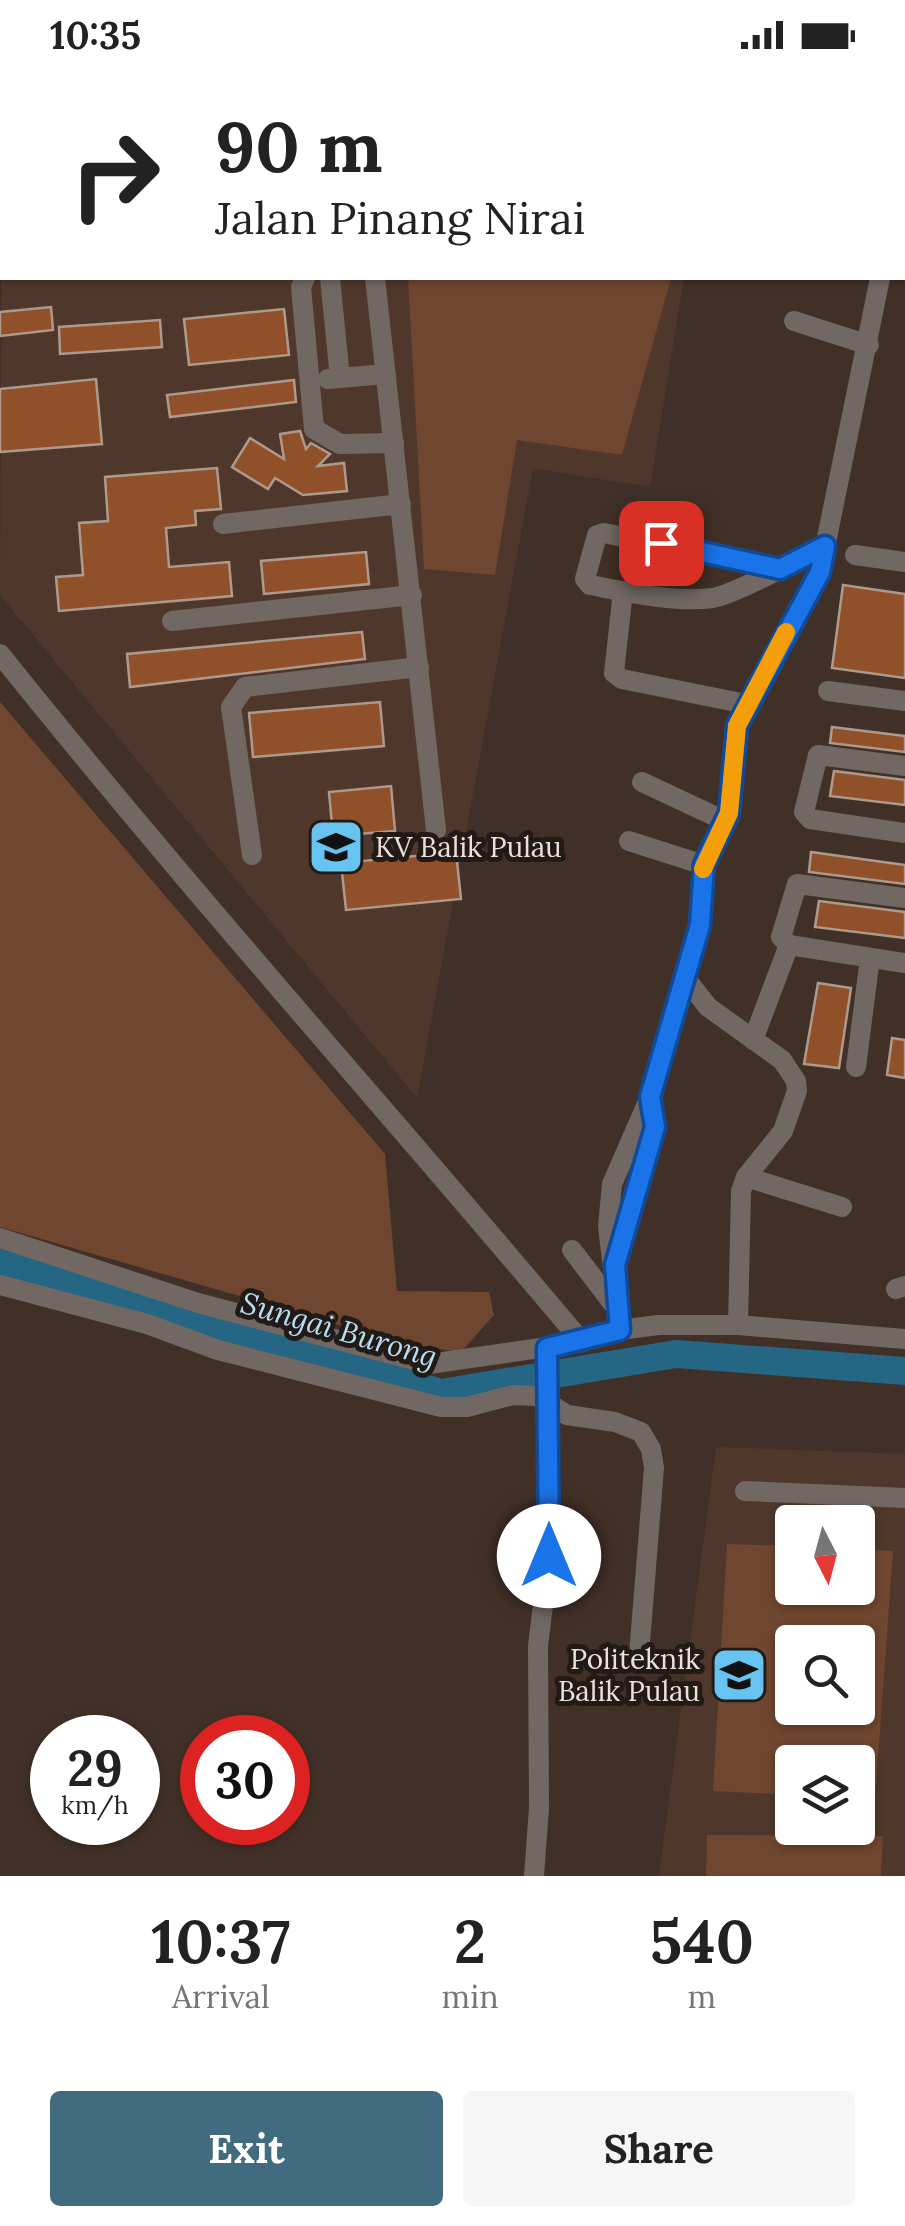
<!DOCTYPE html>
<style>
:root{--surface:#fff;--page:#f6f6f6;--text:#222;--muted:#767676;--accent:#416b7f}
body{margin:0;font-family:Lora,serif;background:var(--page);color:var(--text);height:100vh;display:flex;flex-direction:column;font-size:38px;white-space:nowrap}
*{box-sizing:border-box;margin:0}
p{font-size:32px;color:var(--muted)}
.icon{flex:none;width:55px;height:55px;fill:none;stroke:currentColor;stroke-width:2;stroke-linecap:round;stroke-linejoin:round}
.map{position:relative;height:1806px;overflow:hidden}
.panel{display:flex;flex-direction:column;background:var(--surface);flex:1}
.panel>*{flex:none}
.hud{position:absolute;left:0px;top:0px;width:905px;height:210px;box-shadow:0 2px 8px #0004;background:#fff;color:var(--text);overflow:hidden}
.needle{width:65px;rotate:174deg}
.tools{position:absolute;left:775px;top:1435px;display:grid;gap:20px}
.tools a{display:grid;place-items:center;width:100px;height:100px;border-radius:10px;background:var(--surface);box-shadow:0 2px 8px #0004;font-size:50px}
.speed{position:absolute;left:30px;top:1645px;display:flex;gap:20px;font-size:50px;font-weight:700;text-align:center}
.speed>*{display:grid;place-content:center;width:130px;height:130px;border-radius:50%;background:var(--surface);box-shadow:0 2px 8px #0004;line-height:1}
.speed small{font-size:25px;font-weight:400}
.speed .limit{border:15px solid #d22;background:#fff;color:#111}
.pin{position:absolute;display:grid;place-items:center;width:85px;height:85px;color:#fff;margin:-42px;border-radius:20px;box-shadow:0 5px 15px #0006}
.me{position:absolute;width:110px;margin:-55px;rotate:0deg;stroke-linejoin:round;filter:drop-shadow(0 0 8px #0008)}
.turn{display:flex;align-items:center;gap:35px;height:210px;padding:0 50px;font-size:45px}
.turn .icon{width:130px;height:130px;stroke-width:2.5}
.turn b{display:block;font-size:70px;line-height:85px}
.eta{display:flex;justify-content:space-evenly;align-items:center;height:170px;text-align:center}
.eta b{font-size:60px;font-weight:800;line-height:70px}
.action{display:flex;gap:20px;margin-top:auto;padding:20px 50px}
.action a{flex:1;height:115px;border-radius:10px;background:var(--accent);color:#fff;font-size:40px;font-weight:800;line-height:115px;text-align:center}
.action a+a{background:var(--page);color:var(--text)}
.status{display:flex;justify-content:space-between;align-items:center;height:70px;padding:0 50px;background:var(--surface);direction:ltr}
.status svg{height:28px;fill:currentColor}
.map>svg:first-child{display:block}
.built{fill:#4f382b;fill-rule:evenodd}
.green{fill:#6f462f;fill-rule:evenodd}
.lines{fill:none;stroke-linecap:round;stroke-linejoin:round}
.river{stroke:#246683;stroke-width:28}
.building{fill:#905029;stroke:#ae998d;stroke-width:2.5}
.path{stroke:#998b84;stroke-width:2.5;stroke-dasharray:5 5;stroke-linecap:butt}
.minor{stroke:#716863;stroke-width:20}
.route-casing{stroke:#114b97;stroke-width:25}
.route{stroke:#1a73e8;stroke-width:18}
.slow{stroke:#f59e0b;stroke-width:18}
.labels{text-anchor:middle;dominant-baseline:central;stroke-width:10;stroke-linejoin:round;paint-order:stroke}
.poi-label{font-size:28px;fill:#ebe0da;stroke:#221a16;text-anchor:start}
.water-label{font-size:30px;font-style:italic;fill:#b5def3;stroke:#221a16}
</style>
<div class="status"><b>10:35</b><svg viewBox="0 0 49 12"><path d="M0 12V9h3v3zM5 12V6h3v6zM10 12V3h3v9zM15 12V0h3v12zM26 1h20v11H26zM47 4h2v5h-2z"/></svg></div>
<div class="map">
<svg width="905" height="1806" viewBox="0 0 905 1806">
<rect width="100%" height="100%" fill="#413027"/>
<g class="built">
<path d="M292 0H722L291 2Z"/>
<path d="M2 121V208H684L650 417 533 398 417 1028 0 525Z"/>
<path d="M716 1377 905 1384V1806H659ZM792 1452H858V1518H792ZM792 1572H858V1638H792ZM792 1692H858V1758H792Z"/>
</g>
<g class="green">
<path d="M397 0H590L591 2H397Z"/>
<path d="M408 208H671L622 385 517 370 495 505 424 499Z"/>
<path d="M0 632 385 1084 397 1221 489 1222 494 1245 461 1282 406 1274 0 1157Z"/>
<path d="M727 1474 792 1476V1518H858V1479L893 1481 875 1730 858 1729V1692H792V1725L713 1721ZM858 1572V1638H792V1572Z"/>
<path d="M707 1765 883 1766 881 1806H706Z"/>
</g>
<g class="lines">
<path class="river" d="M0 1193 441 1323 676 1284 905 1301"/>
</g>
<g class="building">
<path d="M51 237 53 260 0 266V242Z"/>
<path d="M284 239 289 285 189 295 184 249Z"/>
<path d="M160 250 162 277 60 284 59 257Z"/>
<path d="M96 309 102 374 0 382V319Z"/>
<path d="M294 310 296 332 170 347 167 325Z"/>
<path d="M300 361 306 379 311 373 330 384 318 396 344 393 347 421 303 425 275 408 268 419 232 397 250 368 284 389 280 364Z"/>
<path d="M217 398 221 439 195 441 196 455 166 458 169 497 229 492 232 526 59 541 56 507 83 505 79 453 108 451 105 407Z"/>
<path d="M366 482 369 514 264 524 261 491Z"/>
<path d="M843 515 905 524V608L832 598Z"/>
<path d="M362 562 365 589 130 617 127 584Z"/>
<path d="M380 632 384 676 253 687 249 643Z"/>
<path d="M832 657 905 666V682L830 673Z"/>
<path d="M834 701 905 710V735L830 726Z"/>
<path d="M391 716 395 761 333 766 329 722Z"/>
<path d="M456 782 461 829 346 840 341 793Z"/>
<path d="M811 782 905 795V814L809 802Z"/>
<path d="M819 831 905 842V868L815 857Z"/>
<path d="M818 913 851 918 839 998 804 994Z"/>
<path d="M892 968 905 970V1008L887 1005Z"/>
</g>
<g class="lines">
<path class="path" d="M902 189 905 188"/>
<g class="minor">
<path d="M282 0 286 2"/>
<path d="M358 0V2"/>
<path d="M133 2 134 0"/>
<path d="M893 2 894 0"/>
<path d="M902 99 905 100"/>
<path d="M305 208 301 217 314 359 340 374 394 373"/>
<path d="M330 208 340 308"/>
<path d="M375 208 436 760"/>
<path d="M794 251 869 275"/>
<path d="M328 309 386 304"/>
<path d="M223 454 401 434"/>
<path d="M855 485 905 492"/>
<path d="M780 499 604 463 597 465 585 509 590 515C627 522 675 533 713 528 736 524 801 488 825 476"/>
<path d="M623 521 614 603 622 609 746 634"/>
<path d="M172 551 412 525"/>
<path d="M0 584C188 819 389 1042 582 1272"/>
<path d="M828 621 905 631"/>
<path d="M905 696 818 685 804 742 810 749 905 763"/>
<path d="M642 712 725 751"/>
<path d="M629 771 704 795"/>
<path d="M252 785 231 637 245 617 419 597"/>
<path d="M789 875 781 867 797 814 905 828"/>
<path d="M789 875 905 893"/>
<path d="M683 905 708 937 782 990 796 1011 797 1021 783 1061 746 1107 741 1121 738 1255"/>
<path d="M753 970 789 875"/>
<path d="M856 997 870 888"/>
<path d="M746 1107 842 1137"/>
<path d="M0 1168 198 1233 429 1294 582 1272 620 1260 658 1255H738L905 1269"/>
<path d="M572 1180 617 1239"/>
<path d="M616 1194 655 1057 650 1029"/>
<path d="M0 1215 147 1254 218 1280 441 1337H467L513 1325 537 1326 567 1345 615 1352 641 1362 651 1379 654 1398 639 1585"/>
<path d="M896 1219 905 1216"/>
<path d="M620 1260 608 1156 612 1114 650 1027 700 855 704 795 729 743 737 656 820 502 880 208"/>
<path d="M745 1421 905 1428"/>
<path d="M534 1806 539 1738 538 1576 549 1486 547 1277"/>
</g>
</g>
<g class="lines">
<g class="route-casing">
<path id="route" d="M549 1486 547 1278 620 1260 615 1195 655 1057 650 1027 700 855 704 795 729 743 737 656 820 502 825 476 780 499 661 473"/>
</g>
<use href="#route" class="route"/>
<path class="slow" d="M703 799 729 743 737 656 786 562"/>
</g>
<defs>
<g id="university-square" transform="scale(2.875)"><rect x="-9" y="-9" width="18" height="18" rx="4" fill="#67c4f0" stroke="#221a16"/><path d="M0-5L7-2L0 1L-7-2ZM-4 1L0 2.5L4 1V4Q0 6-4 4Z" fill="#111"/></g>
</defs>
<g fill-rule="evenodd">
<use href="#university-square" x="336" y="777"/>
<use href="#university-square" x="739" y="1605"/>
</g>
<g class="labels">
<g class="poi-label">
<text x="375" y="777">KV Balik Pulau</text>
<text x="700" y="1589" text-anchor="end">Politeknik<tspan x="700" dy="32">Balik Pulau</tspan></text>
</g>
<g class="water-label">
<text transform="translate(339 1259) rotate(16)">Sungai Burong</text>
</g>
</g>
</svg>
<div class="tools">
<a><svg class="needle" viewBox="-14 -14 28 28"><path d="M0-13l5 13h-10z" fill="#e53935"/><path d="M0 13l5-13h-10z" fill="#767676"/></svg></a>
<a><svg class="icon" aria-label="search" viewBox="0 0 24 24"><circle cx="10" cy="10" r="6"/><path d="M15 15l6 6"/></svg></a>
<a><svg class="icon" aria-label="layers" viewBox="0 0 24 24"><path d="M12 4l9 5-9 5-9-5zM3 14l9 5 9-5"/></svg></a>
</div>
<div class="speed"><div>29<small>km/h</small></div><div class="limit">30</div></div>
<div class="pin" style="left:661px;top:473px;background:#d93025"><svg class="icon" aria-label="arrive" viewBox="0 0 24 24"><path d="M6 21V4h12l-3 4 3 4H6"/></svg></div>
<svg class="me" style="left:549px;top:1486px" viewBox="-20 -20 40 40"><circle r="19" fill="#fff"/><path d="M0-13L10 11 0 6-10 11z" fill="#1a73e8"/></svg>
<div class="hud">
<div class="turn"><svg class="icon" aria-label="right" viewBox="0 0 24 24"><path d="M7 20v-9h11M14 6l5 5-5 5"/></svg><div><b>90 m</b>Jalan Pinang Nirai</div></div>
</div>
</div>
<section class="panel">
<div class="eta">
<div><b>10:37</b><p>Arrival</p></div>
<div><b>2</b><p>min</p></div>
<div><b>540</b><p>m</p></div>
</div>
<div class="action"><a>Exit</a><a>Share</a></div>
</section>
